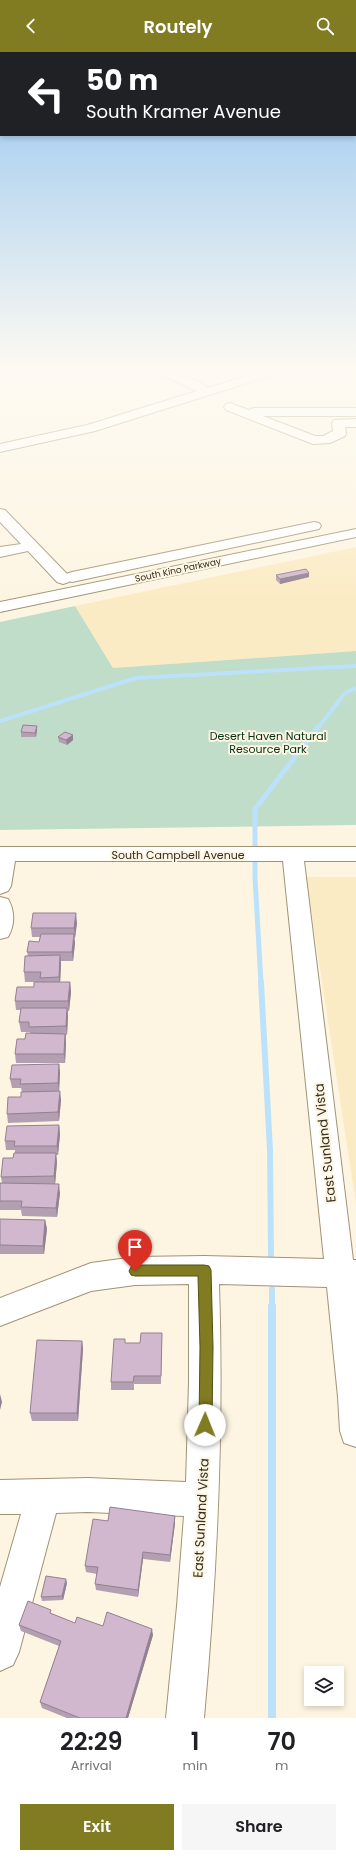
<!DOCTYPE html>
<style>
:root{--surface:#fff;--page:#f6f6f6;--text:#202124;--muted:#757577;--accent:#817b21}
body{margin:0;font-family:Poppins,sans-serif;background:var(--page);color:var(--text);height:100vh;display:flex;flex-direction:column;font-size:15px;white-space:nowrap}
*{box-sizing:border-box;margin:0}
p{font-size:13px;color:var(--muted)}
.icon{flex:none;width:22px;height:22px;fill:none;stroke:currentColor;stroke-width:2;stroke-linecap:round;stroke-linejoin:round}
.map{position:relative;height:1666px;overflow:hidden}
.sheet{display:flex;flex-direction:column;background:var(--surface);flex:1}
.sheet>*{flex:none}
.top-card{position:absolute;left:0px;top:0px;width:356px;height:84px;box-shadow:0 2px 6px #0003;background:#202124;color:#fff;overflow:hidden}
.fabs{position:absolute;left:304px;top:1614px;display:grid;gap:8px}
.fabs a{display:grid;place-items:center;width:40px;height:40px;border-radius:0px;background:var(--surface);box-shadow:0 2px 6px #0003;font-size:20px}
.pin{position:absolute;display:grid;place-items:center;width:34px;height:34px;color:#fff;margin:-41px -17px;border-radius:50% 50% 50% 0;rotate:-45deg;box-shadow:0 0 4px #0007}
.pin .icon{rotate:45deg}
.me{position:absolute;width:44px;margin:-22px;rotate:1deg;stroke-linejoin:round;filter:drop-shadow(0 0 3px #0008)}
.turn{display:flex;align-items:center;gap:14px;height:84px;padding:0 20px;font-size:18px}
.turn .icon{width:52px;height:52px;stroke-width:2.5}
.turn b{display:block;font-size:28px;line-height:34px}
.eta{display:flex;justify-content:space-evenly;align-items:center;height:68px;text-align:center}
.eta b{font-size:24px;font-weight:600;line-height:28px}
.primary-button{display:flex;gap:8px;margin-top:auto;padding:8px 20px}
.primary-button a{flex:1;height:46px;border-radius:0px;background:var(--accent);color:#fff;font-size:16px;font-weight:600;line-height:46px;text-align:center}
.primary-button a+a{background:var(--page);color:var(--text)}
header{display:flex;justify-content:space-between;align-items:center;height:52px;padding:0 20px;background:var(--accent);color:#fff;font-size:18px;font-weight:600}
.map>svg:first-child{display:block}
.built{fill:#fbebc4}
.green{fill:#bfddc9}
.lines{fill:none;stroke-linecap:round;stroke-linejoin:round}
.stream-far4{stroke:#bce2fb;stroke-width:3}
.stream-far3{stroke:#bce2fb;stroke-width:4}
.stream-far2{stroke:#bce2fb;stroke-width:5}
.stream-far1{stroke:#bce2fb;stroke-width:6}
.stream{stroke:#bce2fb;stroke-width:8}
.minor-casing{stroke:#9f9376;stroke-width:2}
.major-casing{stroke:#9f9376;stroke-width:2}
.minor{fill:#fff;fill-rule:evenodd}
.major{fill:#fff;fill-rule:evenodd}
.wall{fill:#b49eb2}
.shaded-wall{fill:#928191}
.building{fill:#d1b8cf;stroke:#928191}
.route{fill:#817b21;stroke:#545015}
.labels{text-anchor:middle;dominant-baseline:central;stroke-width:4;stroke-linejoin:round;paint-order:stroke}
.far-street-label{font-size:9px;fill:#322d21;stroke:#fdf5e2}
.park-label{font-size:11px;fill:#01331b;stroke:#fdf5e2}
.street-label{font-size:11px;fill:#322d21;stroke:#fdf5e2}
.near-street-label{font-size:13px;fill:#322d21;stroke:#fdf5e2}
</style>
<header><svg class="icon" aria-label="back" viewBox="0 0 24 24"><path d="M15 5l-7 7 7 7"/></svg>Routely<svg class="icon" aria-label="search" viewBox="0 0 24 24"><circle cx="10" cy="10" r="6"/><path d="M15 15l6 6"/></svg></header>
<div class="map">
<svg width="356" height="1666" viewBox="0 0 356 1666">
<rect width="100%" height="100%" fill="#fdf5e2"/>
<g class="built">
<path d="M356 495V599L113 616 75 554Z"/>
<path d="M306 825H356V1152Z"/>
</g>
<path class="green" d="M75 554 113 616 356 599V773L0 778V570Z"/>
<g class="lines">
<g class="stream-far4">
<path d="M0 322 13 318"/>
<path d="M214 328 245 318"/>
</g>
<g class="stream-far3">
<path d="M0 669 136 626 356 614"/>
<path d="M318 676 345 641 356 636"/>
</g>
<path class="stream-far2" d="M261 931 255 826V757L318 675"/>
<g class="stream-far1">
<path d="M261 930 270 1098 271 1203"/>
<path d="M272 1237V1255"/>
</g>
<path class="stream" d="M272 1254V1666"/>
<g class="minor-casing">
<g id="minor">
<path d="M152 318H169L200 330 208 336 265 318H284L282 320 95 379 0 400V392L87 373 197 339 154 320Z"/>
<path d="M230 351 249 358 254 356H356V364H263L315 384H323L333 379 332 371 334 368 356 367V375H345L346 381 345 384 330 391 313 392 226 358 224 355 226 352Z"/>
<path d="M0 457 5 458 69 524 71 527 69 530 63 532 57 530 28 499 0 505V495L21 492 0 470Z"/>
<path d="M0 795H356V809H304L353 1208H356V1395L344 1391 340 1379 338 1345 327 1235 219 1232C224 1377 217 1522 204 1666H166L177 1554 184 1464 88 1460 56 1461 19 1600 13 1613 0 1619V1535L21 1462H0V1428L88 1426 186 1430 189 1330V1232L135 1233 91 1239 0 1274V1246L91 1211 135 1205 204 1204 324 1207 283 809H15L11 834 8 839 0 842Z"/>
<path d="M0 845 8 847C15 859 15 873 8 885L0 887Z"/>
</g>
</g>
<g class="major-casing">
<g id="major">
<path d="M314 470 319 471 321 474 319 477 72 530 66 528 64 525 66 522 72 520Z"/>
<path d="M356 477V485L0 560V550Z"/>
</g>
</g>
<use href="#minor" class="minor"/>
<use href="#major" class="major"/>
</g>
<g class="wall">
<path d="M309 521V525L280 532 276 528V523Z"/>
<path d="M37 674V678L36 685H21V680Z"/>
<path d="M73 683V688L67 693 59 690 58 685Z"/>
<path d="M77 871 75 886H74L75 891 73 909H61L60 930H70L71 940 69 959H68V965L67 983H66V991L65 1011H16L15 1002 25 987 30 981V980H21L19 970 21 958H16L15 949 41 930H25L24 920 28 904 27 900 39 890 40 885H32L31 876Z"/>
<path d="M59 1012 60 1021 59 1039 61 1048 59 1069 8 1071 7 1062 21 1045 22 1040 21 1036H12L10 1027Z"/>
<path d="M59 1073 60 1082 58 1103H56L57 1110 55 1132 60 1141 57 1165 22 1164 21 1158H0V1132L2 1131 1 1125 13 1106 15 1101V1098H6L5 1089Z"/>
<path d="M0 1167 45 1168 47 1177 44 1202H0Z"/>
<path d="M162 1281 161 1332H134V1338H111V1330L125 1291H140Z"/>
<path d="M82 1289 83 1297 78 1369H32L30 1361Z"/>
<path d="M175 1464V1471L170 1510 143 1507 138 1545 96 1538 95 1532 97 1522 86 1520 85 1514 108 1469Z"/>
<path d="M67 1531 63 1548 42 1549 41 1545Z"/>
<path d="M52 1562 75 1571 103 1574 153 1583 128 1666H67L42 1656 40 1650 59 1594 21 1579 19 1573Z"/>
</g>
<g class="shaded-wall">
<path d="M309 521V525L280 532V527Z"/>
<path d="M37 674V678L36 685 35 681Z"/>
<path d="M73 683V688L67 693 66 688Z"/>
<path d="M76 861 77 871 75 886 74 876Z"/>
<path d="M74 882 75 891 73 909 72 900Z"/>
<path d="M60 903 61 912 60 935 59 925Z"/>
<path d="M70 930 71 940 69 959 68 949Z"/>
<path d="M67 956 68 965 67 983 66 974Z"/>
<path d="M65 982 66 991 65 1011 64 1002Z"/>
<path d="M59 1012 60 1021 59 1040 58 1031Z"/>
<path d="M60 1039 61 1048 59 1069 58 1060Z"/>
<path d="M59 1073 60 1082 58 1103 57 1094Z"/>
<path d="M56 1101 57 1110 55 1133 54 1124Z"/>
<path d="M59 1132 60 1141 57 1165 56 1156Z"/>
<path d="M45 1168 47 1177 44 1202 43 1194Z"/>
<path d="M82 1289 83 1297 78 1369 77 1361Z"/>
<path d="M0 1342 2 1350 0 1358Z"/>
<path d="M175 1464V1471L170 1510V1503Z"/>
<path d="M143 1500V1507L138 1545V1538Z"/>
<path d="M66 1527 67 1531 63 1548 62 1544Z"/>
<path d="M152 1577 153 1583 128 1666H126Z"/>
</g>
<g class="building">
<path d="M306 517 309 521 280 527 276 523Z"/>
<path d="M23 673 37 674 35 681 21 680Z"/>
<path d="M65 680 73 683 66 688 58 685Z"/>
<path d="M33 861H76L74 876H31Z"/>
<path d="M41 882H74L72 900H27L29 889 39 890Z"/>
<path d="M60 903 59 925 40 926 41 920H24L25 904Z"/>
<path d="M34 930H70L68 949H15L17 935H34Z"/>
<path d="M21 956H67L66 974 29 975V970H19Z"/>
<path d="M26 981 65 982 64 1002H15L17 987H25Z"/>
<path d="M59 1012 58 1031 20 1032 21 1027H10L12 1013Z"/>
<path d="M60 1039 58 1060 7 1062 8 1045H21V1040Z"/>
<path d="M59 1073 57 1094H14L15 1089H5L7 1074Z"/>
<path d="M14 1101H56L54 1124 1 1125 3 1106H13Z"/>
<path d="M0 1131 59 1132 56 1156 21 1155 22 1149H0Z"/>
<path d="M0 1167 45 1168 43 1194 0 1193Z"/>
<path d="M141 1281H162L161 1324H134L133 1330H111L114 1287H125V1291H140Z"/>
<path d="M37 1288 82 1289 77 1361H30Z"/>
<path d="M110 1455 175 1464 170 1503 143 1500 138 1538 95 1532 98 1515 85 1514 93 1467 108 1469Z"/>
<path d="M46 1524 66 1527 62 1544 41 1545Z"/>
<path d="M28 1549 51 1558 50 1561 75 1571 77 1565 103 1574 107 1560 152 1577 126 1666H80L40 1650 61 1589 19 1573Z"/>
</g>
<linearGradient id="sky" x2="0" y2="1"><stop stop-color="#96c6f0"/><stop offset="0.58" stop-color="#fefaf2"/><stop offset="1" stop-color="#fefaf2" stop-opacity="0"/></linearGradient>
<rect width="356" height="551" fill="url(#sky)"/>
<path class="route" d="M135 1213H204L209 1214 211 1218 213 1295 212 1373 210 1378 205 1380 200 1378 199 1373 200 1295 198 1224H135L131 1223 129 1219 131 1215Z"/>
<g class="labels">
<g class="far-street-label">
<text transform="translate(178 518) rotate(-12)">South Kino Parkway</text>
</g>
<g class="park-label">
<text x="268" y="684">Desert Haven Natural<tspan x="268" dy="13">Resource Park</tspan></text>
</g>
<g class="street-label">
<text x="178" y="803">South Campbell Avenue</text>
</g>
<g class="near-street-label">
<text transform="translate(325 1091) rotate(-96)">East Sunland Vista</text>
<text transform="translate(201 1466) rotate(-87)">East Sunland Vista</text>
</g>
</g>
</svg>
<div class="fabs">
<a><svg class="icon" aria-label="layers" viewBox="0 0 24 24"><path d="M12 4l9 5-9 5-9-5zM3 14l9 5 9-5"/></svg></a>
</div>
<div class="pin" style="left:135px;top:1219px;background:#d93025"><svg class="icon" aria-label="arrive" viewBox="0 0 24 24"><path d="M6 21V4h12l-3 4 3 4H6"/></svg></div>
<svg class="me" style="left:205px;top:1373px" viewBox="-20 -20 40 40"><circle r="19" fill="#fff"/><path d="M0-13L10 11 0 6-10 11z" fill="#817b21"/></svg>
<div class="top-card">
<div class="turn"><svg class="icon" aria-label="left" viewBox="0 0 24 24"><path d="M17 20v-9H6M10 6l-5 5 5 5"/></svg><div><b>50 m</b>South Kramer Avenue</div></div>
</div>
</div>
<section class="sheet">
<div class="eta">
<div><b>22:29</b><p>Arrival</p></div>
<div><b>1</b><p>min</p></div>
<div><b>70</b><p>m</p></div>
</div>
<div class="primary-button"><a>Exit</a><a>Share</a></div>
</section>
